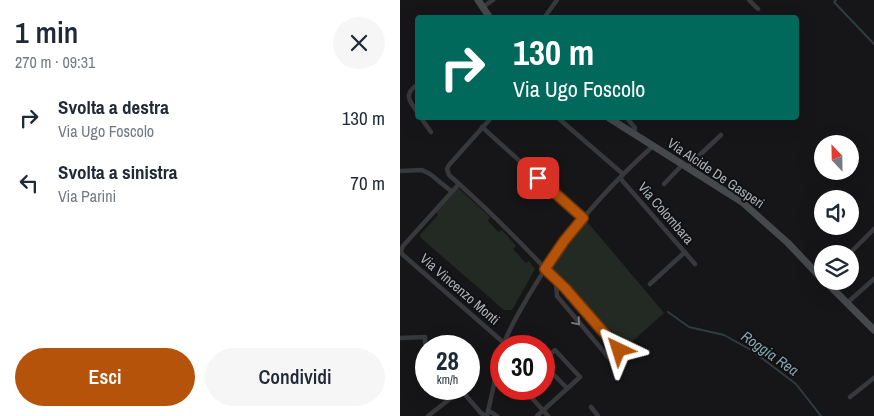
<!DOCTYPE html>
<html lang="it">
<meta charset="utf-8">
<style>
:root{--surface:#fff;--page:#f6f6f7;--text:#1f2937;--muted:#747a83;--accent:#b45309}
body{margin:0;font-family:"Archivo Narrow",sans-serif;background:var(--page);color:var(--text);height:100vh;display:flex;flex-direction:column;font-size:19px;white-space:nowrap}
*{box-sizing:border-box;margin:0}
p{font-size:16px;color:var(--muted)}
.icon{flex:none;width:28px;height:28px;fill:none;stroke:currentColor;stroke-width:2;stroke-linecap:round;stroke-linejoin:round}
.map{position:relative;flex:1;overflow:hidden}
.sheet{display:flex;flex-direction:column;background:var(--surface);width:400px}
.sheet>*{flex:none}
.banner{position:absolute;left:15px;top:15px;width:384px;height:105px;border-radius:5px;box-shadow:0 5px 20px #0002;background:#00695c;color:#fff;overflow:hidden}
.needle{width:32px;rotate:338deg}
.controls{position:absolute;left:414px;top:135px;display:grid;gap:10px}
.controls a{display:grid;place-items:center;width:45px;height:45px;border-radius:50%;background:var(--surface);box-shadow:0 5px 20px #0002;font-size:25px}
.speed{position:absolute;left:15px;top:335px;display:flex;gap:10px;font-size:25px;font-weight:700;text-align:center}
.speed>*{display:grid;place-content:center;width:65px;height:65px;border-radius:50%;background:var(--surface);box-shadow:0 5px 20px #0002;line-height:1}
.speed small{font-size:12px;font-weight:400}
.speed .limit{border:8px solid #d22;background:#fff;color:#111}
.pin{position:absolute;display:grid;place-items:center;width:42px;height:42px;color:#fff;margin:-21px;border-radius:10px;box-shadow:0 2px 8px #0006}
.me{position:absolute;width:55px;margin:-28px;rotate:319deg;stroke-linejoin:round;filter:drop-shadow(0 0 4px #0008)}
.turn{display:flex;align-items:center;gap:18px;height:105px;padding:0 15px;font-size:22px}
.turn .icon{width:65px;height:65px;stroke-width:2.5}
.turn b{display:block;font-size:35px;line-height:42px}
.round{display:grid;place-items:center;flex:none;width:52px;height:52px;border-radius:26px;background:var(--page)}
.overview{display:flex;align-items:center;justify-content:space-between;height:85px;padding:0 15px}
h1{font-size:30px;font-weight:600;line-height:38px}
.primary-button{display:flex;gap:10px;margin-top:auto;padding:10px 15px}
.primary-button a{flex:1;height:58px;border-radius:30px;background:var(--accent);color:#fff;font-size:20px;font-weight:600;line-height:58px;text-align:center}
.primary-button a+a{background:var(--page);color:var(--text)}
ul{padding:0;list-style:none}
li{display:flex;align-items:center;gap:15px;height:65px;padding:0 15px}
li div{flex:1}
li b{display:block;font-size:19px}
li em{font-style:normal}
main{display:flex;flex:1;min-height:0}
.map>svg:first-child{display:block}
.green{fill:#232a23}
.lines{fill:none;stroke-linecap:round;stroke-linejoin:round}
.stream{stroke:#313b3f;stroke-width:2}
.street{stroke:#37393c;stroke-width:4.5}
.secondary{stroke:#46494c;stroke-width:7}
.oneway{stroke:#767a7f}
.route-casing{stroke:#753606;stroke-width:12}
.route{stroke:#b45309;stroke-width:9}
.labels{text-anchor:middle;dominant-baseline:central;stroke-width:4;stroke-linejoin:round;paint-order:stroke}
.street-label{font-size:14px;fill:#a9b0b6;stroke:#111113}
.water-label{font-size:15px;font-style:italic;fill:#84a3ad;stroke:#111113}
</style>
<main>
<section class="sheet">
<div class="overview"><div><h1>1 min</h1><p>270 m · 09:31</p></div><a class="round"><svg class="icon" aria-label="close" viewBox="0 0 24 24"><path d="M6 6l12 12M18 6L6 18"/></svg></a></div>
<ul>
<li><svg class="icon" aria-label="right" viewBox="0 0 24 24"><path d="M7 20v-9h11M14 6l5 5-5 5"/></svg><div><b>Svolta a destra</b><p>Via Ugo Foscolo</p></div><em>130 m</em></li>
<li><svg class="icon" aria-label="left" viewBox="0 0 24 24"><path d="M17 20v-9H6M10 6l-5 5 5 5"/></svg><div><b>Svolta a sinistra</b><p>Via Parini</p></div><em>70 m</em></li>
</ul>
<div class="primary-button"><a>Esci</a><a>Condividi</a></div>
</section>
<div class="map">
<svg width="474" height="416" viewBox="0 0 474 416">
<rect width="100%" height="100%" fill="#161618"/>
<g class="green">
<path d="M57 187 90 217 88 221 98 232 102 230 116 246 113 249 126 263 129 261 135 269 112 310H104L21 238 20 235 38 215 35 211Z"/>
<path d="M184 218 264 313 226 347 208 328 204 331 149 268V265Z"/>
</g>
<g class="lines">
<g class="stream">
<path d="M436 0 434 2 474 44"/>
<path d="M268 312 289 327 324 335 351 350 396 384 421 416"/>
</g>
<g class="street">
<path d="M349 0 358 9"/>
<path d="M83 7 93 0"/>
<path d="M144 18 157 0"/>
<path d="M18 84C3 94 9 101 18 113"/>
<path d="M21 118 31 132"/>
<path d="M91 118 49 165 47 169 49 175 59 184 3 246 1 251 2 254 104 343"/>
<path d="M158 118 223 174"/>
<path d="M227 118 235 128 234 133"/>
<path d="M82 127 183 218"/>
<path d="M287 167 321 135"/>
<path d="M0 171 22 170 30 174 51 191"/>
<path d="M220 178 295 264"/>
<path d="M59 184C116 235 168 292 219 350L209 358 157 296 156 281"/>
<path d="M264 184 283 164"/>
<path d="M449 254 474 229"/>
<path d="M250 284 285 252"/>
<path d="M447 303 474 279"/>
<path d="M0 338 25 337 26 367"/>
<path d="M103 346C109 328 120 311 129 295 162 239 205 189 253 146"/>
<path d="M124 389 148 416"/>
<path d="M450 397 474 378"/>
<path d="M191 407 198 416"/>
<path d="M88 410 97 416"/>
<path d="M28 416 61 390 81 413 86 416"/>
<path d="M87 416 101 353"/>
<path d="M137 416 180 377 155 350 144 359 145 366 167 388"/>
</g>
<g class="secondary">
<path d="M78 0 90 18"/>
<path d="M209 118 342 202 388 243 422 279"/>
<path d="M425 281 474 330"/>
</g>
</g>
<defs><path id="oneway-chevron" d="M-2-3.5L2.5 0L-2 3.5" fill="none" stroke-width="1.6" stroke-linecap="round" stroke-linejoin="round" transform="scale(1.25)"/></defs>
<use class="oneway" href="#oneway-chevron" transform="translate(177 322) rotate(50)"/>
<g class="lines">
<g class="route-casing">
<path id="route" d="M138 178 183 218 164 241 145 269 165 288 219 350"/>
</g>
<use href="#route" class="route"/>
</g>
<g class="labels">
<g class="street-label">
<text transform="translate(316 173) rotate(34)">Via Alcide De Gasperi</text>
<text transform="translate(266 213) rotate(49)">Via Colombara</text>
<text transform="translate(60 289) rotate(41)">Via Vincenzo Monti</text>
</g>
<g class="water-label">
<text transform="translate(370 353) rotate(35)">Roggia Rea</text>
</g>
</g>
</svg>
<div class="controls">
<a><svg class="needle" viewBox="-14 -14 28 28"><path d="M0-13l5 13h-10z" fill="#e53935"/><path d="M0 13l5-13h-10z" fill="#747a83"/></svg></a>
<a><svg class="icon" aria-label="sound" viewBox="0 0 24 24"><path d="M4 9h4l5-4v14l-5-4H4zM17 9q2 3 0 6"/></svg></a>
<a><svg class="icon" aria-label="layers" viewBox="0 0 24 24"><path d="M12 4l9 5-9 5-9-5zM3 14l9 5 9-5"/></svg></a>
</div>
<div class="speed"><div>28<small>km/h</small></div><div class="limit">30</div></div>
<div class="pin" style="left:138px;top:178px;background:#d93025"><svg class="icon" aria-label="arrive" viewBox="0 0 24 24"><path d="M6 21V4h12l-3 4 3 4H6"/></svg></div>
<svg class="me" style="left:219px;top:350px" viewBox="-20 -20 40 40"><path d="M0-17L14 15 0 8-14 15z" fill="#b45309" stroke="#fff" stroke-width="4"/></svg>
<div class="banner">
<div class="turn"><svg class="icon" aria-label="right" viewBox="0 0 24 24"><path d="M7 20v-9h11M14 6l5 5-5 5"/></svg><div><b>130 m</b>Via Ugo Foscolo</div></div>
</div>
</div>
</main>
